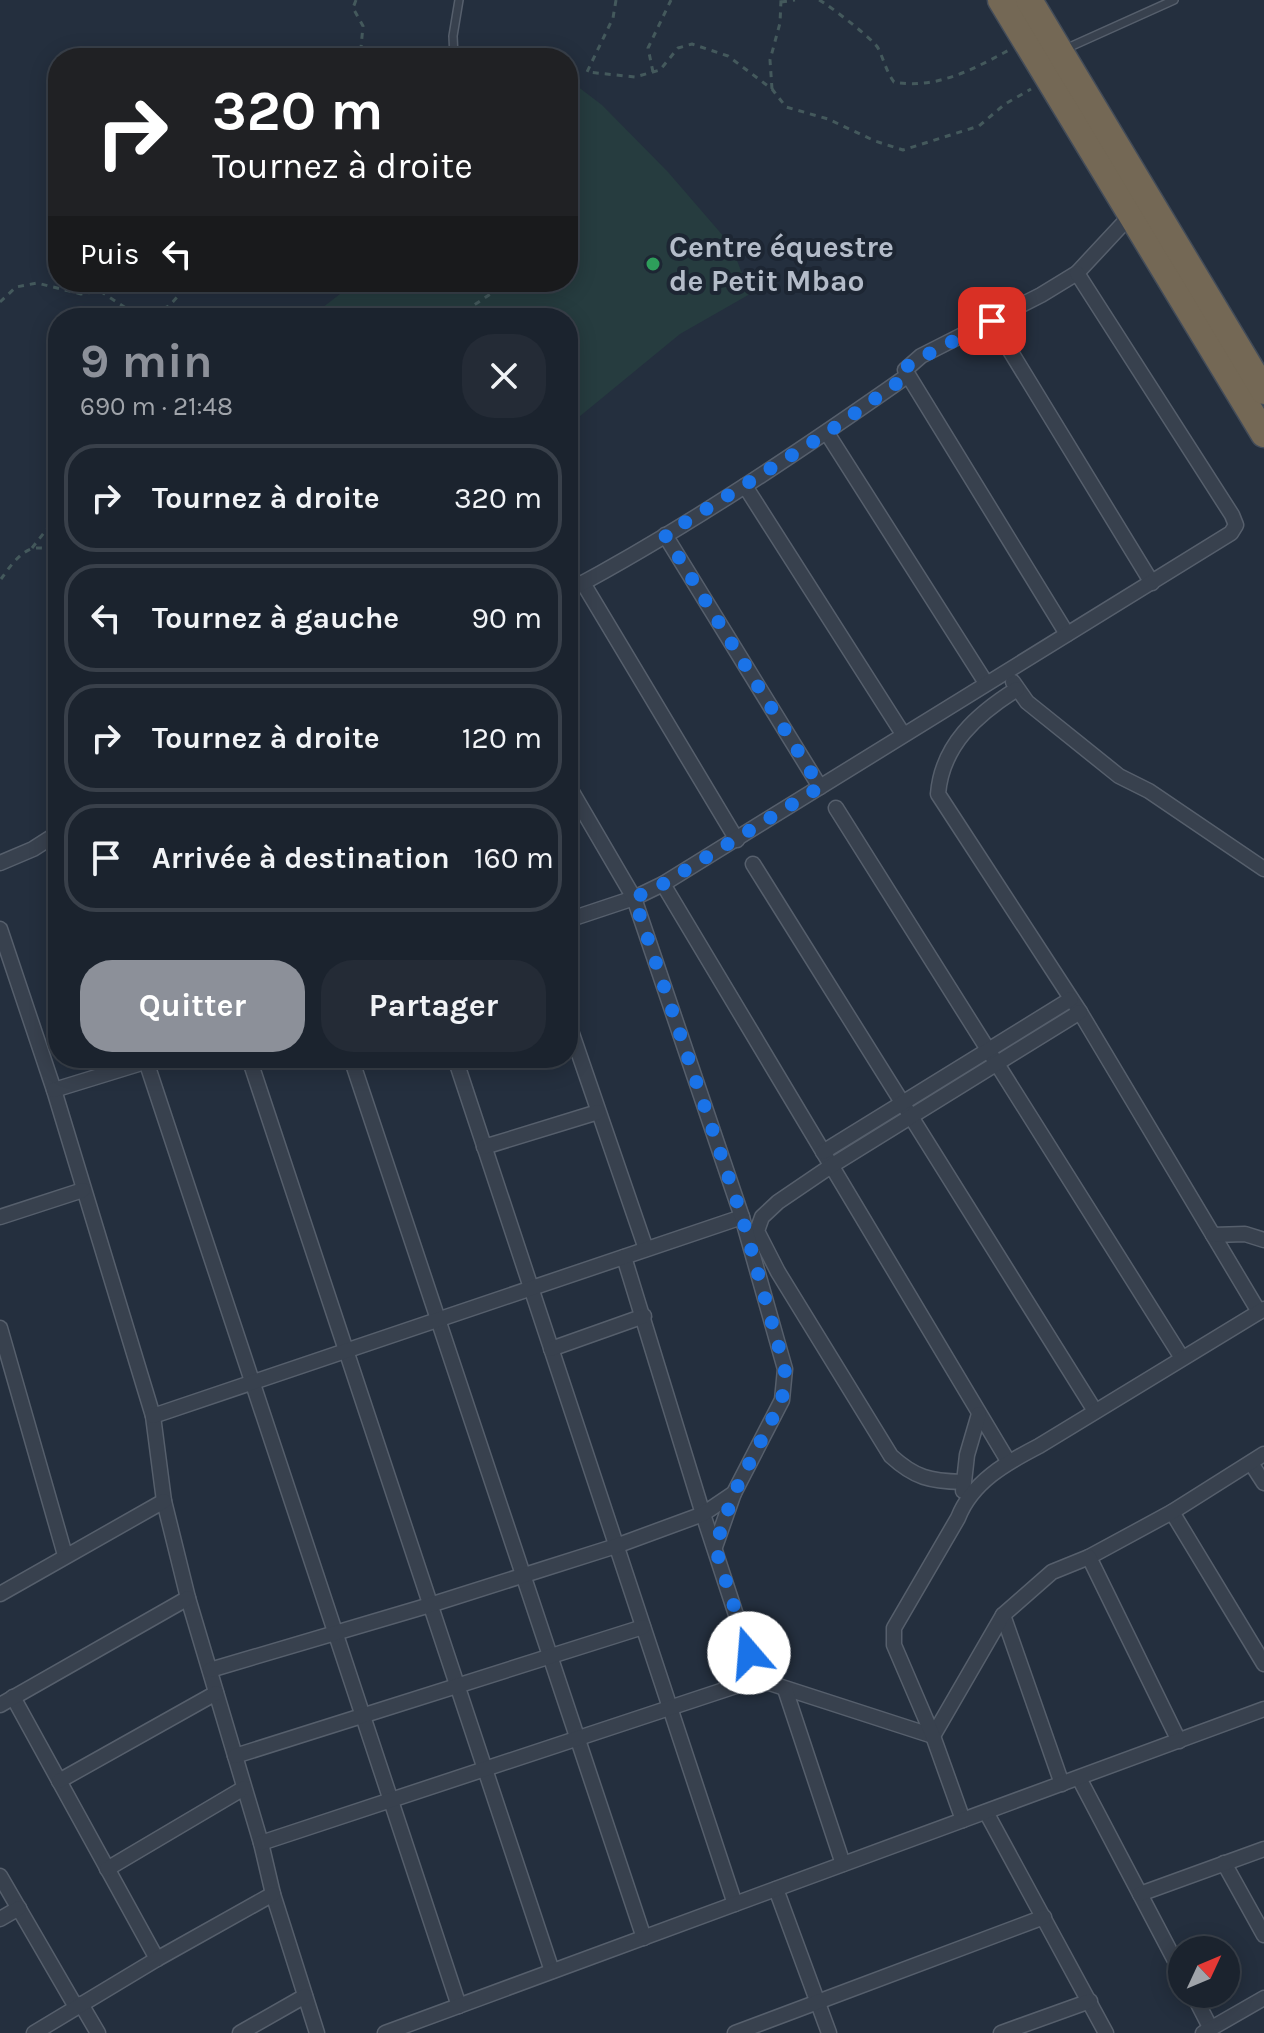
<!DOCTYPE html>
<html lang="fr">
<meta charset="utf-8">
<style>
:root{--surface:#1b232e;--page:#242b36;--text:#f1f3f6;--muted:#a0a4aa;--line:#39404a;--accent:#8c9099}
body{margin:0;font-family:Karla,sans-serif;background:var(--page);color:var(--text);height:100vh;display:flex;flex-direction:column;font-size:30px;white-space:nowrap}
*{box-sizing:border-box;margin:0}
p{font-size:26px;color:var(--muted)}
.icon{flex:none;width:44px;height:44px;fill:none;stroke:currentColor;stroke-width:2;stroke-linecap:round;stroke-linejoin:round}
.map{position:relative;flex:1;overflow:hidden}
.sheet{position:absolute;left:48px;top:308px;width:530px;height:760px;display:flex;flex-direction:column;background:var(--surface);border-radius:32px;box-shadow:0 4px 20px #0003,0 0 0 2px var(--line)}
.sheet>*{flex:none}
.hud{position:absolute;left:48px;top:48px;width:530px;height:244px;border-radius:32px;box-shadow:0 4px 20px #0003,0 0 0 2px var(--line);background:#202124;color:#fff;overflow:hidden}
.needle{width:52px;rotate:46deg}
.controls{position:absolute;left:1168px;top:1936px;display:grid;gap:16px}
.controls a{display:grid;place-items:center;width:72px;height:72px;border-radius:50%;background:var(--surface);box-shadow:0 4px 20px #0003,0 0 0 2px var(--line);font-size:40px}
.pin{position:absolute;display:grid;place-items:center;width:68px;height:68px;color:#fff;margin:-34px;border-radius:16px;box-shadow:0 4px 12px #0006}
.me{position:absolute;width:88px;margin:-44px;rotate:342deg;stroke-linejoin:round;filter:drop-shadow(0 0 6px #0008)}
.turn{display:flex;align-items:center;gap:28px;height:168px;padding:0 32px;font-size:36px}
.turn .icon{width:104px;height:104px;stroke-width:2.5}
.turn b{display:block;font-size:56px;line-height:68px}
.then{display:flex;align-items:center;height:76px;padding:0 32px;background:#0003;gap:16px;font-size:30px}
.round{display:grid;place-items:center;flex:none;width:84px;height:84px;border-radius:32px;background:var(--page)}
.summary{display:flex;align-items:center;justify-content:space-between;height:136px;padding:0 32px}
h1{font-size:48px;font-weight:700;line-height:60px;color:var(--accent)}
.action{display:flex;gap:16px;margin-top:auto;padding:16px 32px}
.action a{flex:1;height:92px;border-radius:32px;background:var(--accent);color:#fff;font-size:32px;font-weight:700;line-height:92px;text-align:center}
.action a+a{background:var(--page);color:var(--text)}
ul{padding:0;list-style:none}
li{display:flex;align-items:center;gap:24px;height:108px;margin:0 16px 12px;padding:0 16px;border:4px solid var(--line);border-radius:32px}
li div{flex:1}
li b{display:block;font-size:30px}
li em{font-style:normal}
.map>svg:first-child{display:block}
.green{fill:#263c3f}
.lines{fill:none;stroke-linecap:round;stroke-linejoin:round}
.lane-casing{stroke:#565f6c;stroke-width:10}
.street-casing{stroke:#565f6c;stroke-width:17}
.highway-casing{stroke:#434c59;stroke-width:29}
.path{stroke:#44595c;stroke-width:3;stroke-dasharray:6 6;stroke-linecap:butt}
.lane{stroke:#38414e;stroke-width:7}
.street{stroke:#38414e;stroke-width:14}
.highway{stroke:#746855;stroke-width:26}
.route{stroke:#1a73e8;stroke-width:14;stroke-dasharray:0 25.2}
.leisure-dot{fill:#2e9e5b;stroke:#1d2633;stroke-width:3}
.labels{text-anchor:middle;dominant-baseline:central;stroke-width:8;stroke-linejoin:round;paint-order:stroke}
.poi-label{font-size:30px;font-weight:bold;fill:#b4bcc9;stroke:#1d2633;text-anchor:start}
</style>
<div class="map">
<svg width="1264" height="2033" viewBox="0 0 1264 2033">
<rect width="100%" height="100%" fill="#242f3e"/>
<path class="green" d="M568 85 577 86 602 105 668 172 731 245 750 294 680 334 568 426V318H309L340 294 362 282H568Z"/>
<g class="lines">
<g class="lane-casing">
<g id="lane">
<path d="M1063 50 1174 0"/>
<path d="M454 58 453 36 459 0"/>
</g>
</g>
<g class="street-casing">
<g id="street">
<path d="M992 321 1152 583"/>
<path d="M827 433 986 683"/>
<path d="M745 486 903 734"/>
<path d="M665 535 820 787"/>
<path d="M583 583 737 840"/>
<path d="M568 591C686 528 797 453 907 376"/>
<path d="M1067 634 905 370 921 356 1041 295 1077 273 1131 215"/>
<path d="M1013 682 1027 702 1119 776 1149 791 1264 869"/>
<path d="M1017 689C977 714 942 745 938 794L1080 1012 1259 1312"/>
<path d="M836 808 1182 1358"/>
<path d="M0 863 33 849 58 833"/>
<path d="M753 864 1095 1411"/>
<path d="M663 884 1008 1461"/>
<path d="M568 920 634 898 663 884 1231 533 1236 525 1232 515 1077 273"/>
<path d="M0 929 54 1090 153 1416 164 1501 188 1598 261 1843 273 1894 317 2033"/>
<path d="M568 1022 646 1249"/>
<path d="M145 1058 459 2006"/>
<path d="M249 1058 552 1971"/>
<path d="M351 1058 644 1938"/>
<path d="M455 1058 735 1904"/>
<path d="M54 1090 158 1058"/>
<path d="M484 1147 598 1112"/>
<path d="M823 1152 1071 999"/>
<path d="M0 1217 83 1190"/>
<path d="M1213 1235 1245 1234 1264 1240"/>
<path d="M624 1257 703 1514 757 1679 933 1736"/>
<path d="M0 1328 65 1555"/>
<path d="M551 1349 644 1316"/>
<path d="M153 1416 742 1217"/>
<path d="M1251 1463 1264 1483"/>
<path d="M962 1482C930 1481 915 1478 891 1456L778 1272 757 1231 762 1217 778 1202 831 1166 1080 1012"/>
<path d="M963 1491 967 1455 979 1414"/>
<path d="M1172 1512 1264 1664"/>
<path d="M715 1547 734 1493"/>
<path d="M1089 1557 1172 1512 1264 1454"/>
<path d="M0 1594 164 1501"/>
<path d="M1003 1615 1062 1784"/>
<path d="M210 1670 430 1605 616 1546 703 1514 734 1493 782 1400 785 1369 742 1217 634 898 568 785"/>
<path d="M785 1689 843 1864"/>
<path d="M13 1697 157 1959"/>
<path d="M0 1705 188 1598"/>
<path d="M933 1736 1003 1615 1052 1572 1089 1557 1179 1741"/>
<path d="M235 1756 643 1627"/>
<path d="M1079 1778 1182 1974"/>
<path d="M59 1781 216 1693"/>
<path d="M986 1812 1106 2033"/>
<path d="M963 1820 933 1736 894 1645V1628L958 1518C972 1482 1006 1463 1039 1446L1264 1309"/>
<path d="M261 1843 757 1679"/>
<path d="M1224 1863 1264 1935"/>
<path d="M107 1869 244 1788"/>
<path d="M0 1876 76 2007"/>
<path d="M776 1889 829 2033"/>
<path d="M1140 1894 1264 1849"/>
<path d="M0 1919 19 1908"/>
<path d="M1193 1994 1211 2029"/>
<path d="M81 2004 98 2033"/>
<path d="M34 2033 157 1959 273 1894"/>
<path d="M240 2033 305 1996"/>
<path d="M385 2033 1264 1709"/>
<path d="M735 2033 1044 1917"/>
<path d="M1001 2033 1090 2001"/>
<path d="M1203 2033 1264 1998"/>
</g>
</g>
<g class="highway-casing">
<g id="highway">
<path d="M1001 0 1264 434"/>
<path d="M1029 0 1264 391"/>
</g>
</g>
<g class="path">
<path d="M356 0 353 8 363 26 360 58"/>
<path d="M616 0 613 18 587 72 635 77 660 70 678 48 692 44 728 56 772 89 786 107 828 119 875 141 903 150 979 126 1005 104 1031 89"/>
<path d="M819 0C829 5 874 40 878 48 884 60 886 71 894 82 935 90 974 69 1009 50"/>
<path d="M781 2 795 0"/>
<path d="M653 72 648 48 671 0"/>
<path d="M772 89 770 60 780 23 781 0"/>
<path d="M0 302 16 287 37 283 81 294 100 291 141 318"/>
<path d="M141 318 169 306 187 286 198 282"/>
<path d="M455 318 508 282"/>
<path d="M32 548 58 515"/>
<path d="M1 579C9 568 18 554 31 549 40 546 49 551 58 546"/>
</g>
<use href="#lane" class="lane"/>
<use href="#street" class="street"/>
<use href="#highway" class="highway"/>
</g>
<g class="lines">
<path class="route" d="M749 1653 715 1547 734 1493 782 1400 785 1369 742 1217 634 898 663 884 820 787 665 535 827 433 907 376 905 370 909 364 992 321"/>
</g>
<circle class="leisure-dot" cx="653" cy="264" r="8"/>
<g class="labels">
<g class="poi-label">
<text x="669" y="247">Centre équestre<tspan x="669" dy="34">de Petit Mbao</tspan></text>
</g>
</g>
</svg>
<div class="controls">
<a><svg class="needle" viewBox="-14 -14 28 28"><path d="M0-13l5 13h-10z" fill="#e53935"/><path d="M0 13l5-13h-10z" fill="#a0a4aa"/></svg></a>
</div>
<div class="pin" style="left:992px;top:321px;background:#d93025"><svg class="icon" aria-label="arrive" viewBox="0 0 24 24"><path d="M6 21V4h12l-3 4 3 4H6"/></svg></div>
<svg class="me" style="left:749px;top:1653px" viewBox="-20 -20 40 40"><circle r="19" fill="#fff"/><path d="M0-13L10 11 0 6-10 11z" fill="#1a73e8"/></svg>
<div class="hud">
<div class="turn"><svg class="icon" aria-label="right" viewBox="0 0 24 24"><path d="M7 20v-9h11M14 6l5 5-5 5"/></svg><div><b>320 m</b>Tournez à droite</div></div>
<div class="then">Puis<svg class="icon" aria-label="left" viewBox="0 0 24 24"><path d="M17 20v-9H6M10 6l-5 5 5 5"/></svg></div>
</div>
<section class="sheet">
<div class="summary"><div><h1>9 min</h1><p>690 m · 21:48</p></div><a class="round"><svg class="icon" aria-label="close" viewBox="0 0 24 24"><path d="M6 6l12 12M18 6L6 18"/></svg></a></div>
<ul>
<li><svg class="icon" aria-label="right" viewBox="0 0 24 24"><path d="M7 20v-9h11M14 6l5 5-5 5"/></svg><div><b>Tournez à droite</b></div><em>320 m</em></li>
<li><svg class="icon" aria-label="left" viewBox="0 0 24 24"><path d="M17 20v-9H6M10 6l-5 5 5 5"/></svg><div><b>Tournez à gauche</b></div><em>90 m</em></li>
<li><svg class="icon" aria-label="right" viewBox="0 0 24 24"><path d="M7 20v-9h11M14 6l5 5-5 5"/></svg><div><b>Tournez à droite</b></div><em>120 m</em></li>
<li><svg class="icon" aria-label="arrive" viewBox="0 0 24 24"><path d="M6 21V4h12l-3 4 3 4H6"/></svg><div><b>Arrivée à destination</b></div><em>160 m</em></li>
</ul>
<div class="action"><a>Quitter</a><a>Partager</a></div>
</section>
</div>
